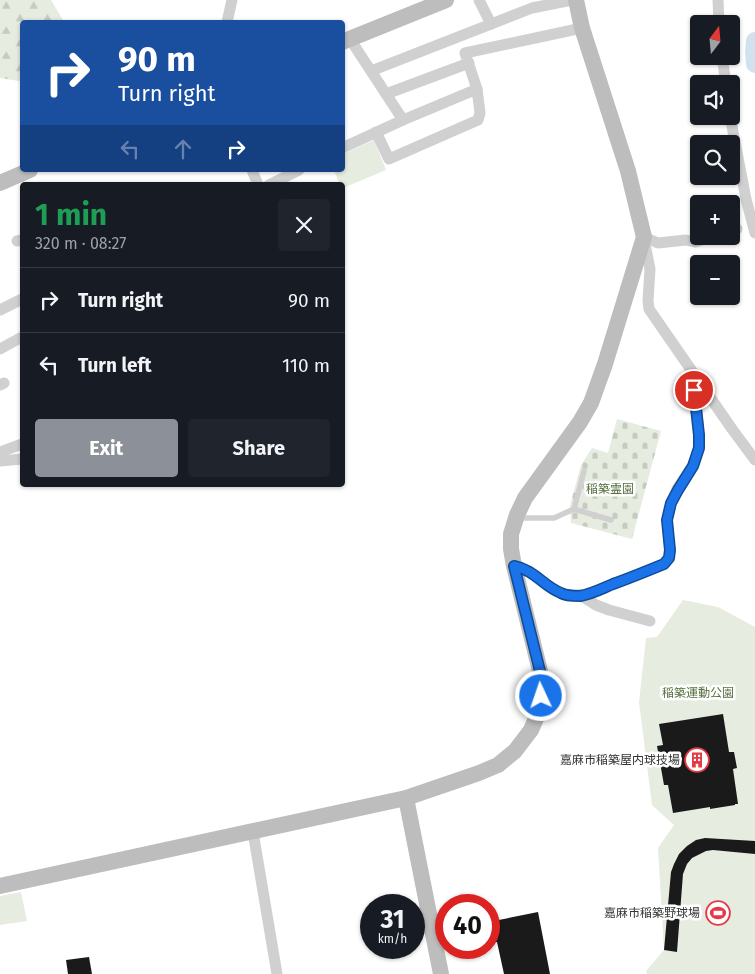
<!DOCTYPE html>
<meta charset="utf-8">
<style>
:root{--surface:#171b24;--page:#20242c;--text:#f1f3f6;--muted:#9ea1a6;--line:#363941;--accent:#8c9099}
body{margin:0;font-family:"Fira Sans","Noto Sans JP",sans-serif;background:var(--page);color:var(--text);height:100vh;display:flex;flex-direction:column;font-size:19px;white-space:nowrap}
*{box-sizing:border-box;margin:0}
p{font-size:16px;color:var(--muted)}
.icon{flex:none;width:28px;height:28px;fill:none;stroke:currentColor;stroke-width:2;stroke-linecap:round;stroke-linejoin:round}
.map{position:relative;flex:1;overflow:hidden}
.side{position:absolute;left:20px;top:182px;width:325px;height:305px;display:flex;flex-direction:column;background:var(--surface);border-radius:5px;box-shadow:0 1px 4px #0004}
.side>*{flex:none}
.banner{position:absolute;left:20px;top:20px;width:325px;height:152px;border-radius:5px;box-shadow:0 1px 4px #0004;background:#1a4fa0;color:#fff;overflow:hidden}
.needle{width:32px;rotate:16deg}
.controls{position:absolute;left:690px;top:15px;display:grid;gap:10px}
.controls a{display:grid;place-items:center;width:50px;height:50px;border-radius:5px;background:var(--surface);box-shadow:0 1px 4px #0004;font-size:25px}
.speed{position:absolute;left:360px;top:894px;display:flex;gap:10px;font-size:25px;font-weight:700;text-align:center}
.speed>*{display:grid;place-content:center;width:65px;height:65px;border-radius:50%;background:var(--surface);box-shadow:0 1px 4px #0004;line-height:1}
.speed small{font-size:12px;font-weight:400}
.speed .limit{border:8px solid #d22;background:#fff;color:#111}
.pin{position:absolute;display:grid;place-items:center;width:42px;height:42px;color:#fff;margin:-21px;border:2px solid #fff;border-radius:50%;box-shadow:0 1px 5px #0007}
.me{position:absolute;width:55px;margin:-28px;rotate:357deg;stroke-linejoin:round;filter:drop-shadow(0 0 4px #0008)}
.turn{display:flex;align-items:center;gap:18px;height:105px;padding:0 15px;font-size:22px}
.turn .icon{width:65px;height:65px;stroke-width:2.5}
.turn b{display:block;font-size:35px;line-height:42px}
.lanes{display:flex;align-items:center;height:48px;padding:0 15px;background:#0003;justify-content:center;gap:25px;direction:ltr}
.lanes .off{opacity:.35}
.round{display:grid;place-items:center;flex:none;width:52px;height:52px;border-radius:5px;background:var(--page)}
.summary{display:flex;align-items:center;justify-content:space-between;height:85px;padding:0 15px}
h1{font-size:30px;font-weight:700;line-height:38px;color:#1e9e55}
.cta{display:flex;gap:10px;margin-top:auto;padding:10px 15px}
.cta a{flex:1;height:58px;border-radius:5px;background:var(--accent);color:#fff;font-size:20px;font-weight:700;line-height:58px;text-align:center}
.cta a+a{background:var(--page);color:var(--text)}
ul{padding:0;list-style:none}
li{display:flex;align-items:center;gap:15px;height:65px;padding:0 15px;border-top:1px solid var(--line)}
li div{flex:1}
li b{display:block;font-size:19px}
li em{font-style:normal}
.map>svg:first-child{display:block}
.green{fill:#e6ecdf}
.forest{fill:url(#forest-firs)}
.cemetery{fill:url(#cemetery-stones)}
.lines{fill:none;stroke-linecap:round;stroke-linejoin:round}
.river{stroke:#cfe2ee;stroke-width:18}
.building{fill:#1a1a1a}
.lane{stroke:#d0d0d0;stroke-width:5.5}
.street{stroke:#d0d0d0;stroke-width:11}
.secondary{stroke:#bdbdbd;stroke-width:16}
.route-casing{stroke:#114b97;stroke-width:12}
.route{stroke:#1a73e8;stroke-width:9}
.labels{text-anchor:middle;dominant-baseline:central;stroke-width:5;stroke-linejoin:round;paint-order:stroke}
.park-label{font-size:12px;fill:#56703f;stroke:#fff}
.poi-label{font-size:12px;fill:#333;stroke:#fff;text-anchor:end}
</style>
<div class="map">
<svg width="755" height="974" viewBox="0 0 755 974">
<defs>
<pattern id="forest-firs" width="22" height="20" patternUnits="userSpaceOnUse" patternTransform="scale(1.25)"><rect width="22" height="20" fill="#e6ecdf"/><path d="M5 1l3.5 6h-7zM16 11l3.5 6h-7z" fill="#c6cbc0"/></pattern>
<pattern id="cemetery-stones" width="16" height="16" patternUnits="userSpaceOnUse" patternTransform="scale(1.25)"><rect width="16" height="16" fill="#e6ecdf"/><path d="M2 7V4a2 2 0 0 1 4 0v3zM10 15v-3a2 2 0 0 1 4 0v3z" fill="#c6cbc0"/></pattern>
</defs>
<rect width="100%" height="100%" fill="#fff"/>
<g class="green">
<path d="M374 140 386 170 343 188 342 185H340L334 170H342L343 154Z"/>
<path d="M683 600 718 607 755 627V974H647L646 971 664 950 658 848 674 825 652 805 639 702 646 638 657 637Z"/>
<path d="M21 892 27 921 0 925V896Z"/>
</g>
<path class="forest" d="M0 0H51L63 20 62 22H22V79L19 81 0 78Z"/>
<path class="cemetery" d="M617 419 661 431 632 539 571 523 570 505 581 465 592 448 608 453Z"/>
<g class="lines">
<path class="river" d="M755 41 754 52 755 64"/>
</g>
<g class="building">
<path d="M723 714 729 752H734L737 768 733 769 738 804H735V805L710 809V807L673 813 668 785H664L657 746 663 745 659 724Z"/>
<path d="M705 838 755 841V854L713 850 706 851 692 858 687 864 683 874 677 952 664 950 671 872 674 864 679 854 687 846 696 840Z"/>
<path d="M538 912 550 974H504L497 942 490 943 489 922Z"/>
<path d="M89 957 92 974H68L66 960Z"/>
</g>
<g class="lines">
<g class="lane">
<path d="M574 509 611 520"/>
<path d="M518 518H554L574 509 584 471"/>
</g>
<g class="street">
<path d="M479 0 491 24"/>
<path d="M718 0 719 24"/>
<path d="M227 22 232 0"/>
<path d="M350 39 403 120"/>
<path d="M722 56 726 84"/>
<path d="M371 71 532 8 572 0"/>
<path d="M386 94 469 63"/>
<path d="M730 116 746 199 755 233"/>
<path d="M376 132 389 159 478 120 480 113 477 89"/>
<path d="M342 148 403 120 477 89 465 53 582 28"/>
<path d="M252 170 258 185"/>
<path d="M269 185 299 170"/>
<path d="M731 231 737 229"/>
<path d="M644 237 658 243 686 240 695 242 713 236"/>
<path d="M644 239 650 269 648 301 649 309 732 429 755 460"/>
<path d="M17 241 22 240"/>
<path d="M0 310 22 299"/>
<path d="M0 349 22 337"/>
<path d="M0 385 4 383"/>
<path d="M0 452 22 444"/>
<path d="M0 461 22 459"/>
<path d="M514 566C535 569 543 586 561 593 566 596 574 596 580 595 592 594 603 588 613 584 630 578 647 571 664 564L669 558 670 550 667 520 671 503 677 489 693 466 699 448V435L693 373"/>
<path d="M580 595 596 605 609 610 650 621"/>
<path d="M253 832 277 974"/>
</g>
<g class="secondary">
<path d="M342 42 446 0"/>
<path d="M0 183 30 170"/>
<path d="M406 798 441 974"/>
<path d="M0 886 406 798 479 773 498 765 515 751 531 730 537 716 541 696 540 671 514 566 511 549V534L517 515 525 498 580 422 591 403 605 364 644 237 628 171 582 28 576 0"/>
</g>
</g>
<g class="lines">
<g class="route-casing">
<path id="route" d="M541 696 540 671 514 566C535 570 543 586 561 593 566 596 574 596 580 596 592 594 603 588 613 584 630 578 647 571 664 564L669 558 670 550 667 520 671 503 678 490 693 466 699 448V435L694 390"/>
</g>
<use href="#route" class="route"/>
</g>
<defs>
<g id="building-ring" transform="scale(1.25)"><circle r="9.5" fill="#fff" stroke="#e63946" stroke-width="1.5"/><path d="M-4-6H4V6H1V3H-1V6H-4ZM-2.5-4.3h1.7v1.8h-1.7ZM.8-4.3h1.7v1.8H.8ZM-2.5-1h1.7V.8h-1.7ZM.8-1h1.7V.8H.8Z" fill="#e63946"/></g>
<g id="stadium-ring" transform="scale(1.25)"><circle r="9.5" fill="#fff" stroke="#e63946" stroke-width="1.5"/><path d="M0-5a6.5 5 0 1 0 0 10a6.5 5 0 1 0 0-10ZM-3.5-1.8h7v3.6h-7Z" fill="#e63946"/></g>
</defs>
<g fill-rule="evenodd">
<use href="#building-ring" x="697" y="760"/>
<use href="#stadium-ring" x="718" y="913"/>
</g>
<g class="labels">
<g class="park-label">
<text x="610" y="489">稲築霊園</text>
<text x="698" y="693">稲築運動公園</text>
</g>
<g class="poi-label">
<text x="680" y="760">嘉麻市稲築屋内球技場</text>
<text x="700" y="913">嘉麻市稲築野球場</text>
</g>
</g>
</svg>
<div class="controls">
<a><svg class="needle" viewBox="-14 -14 28 28"><path d="M0-13l5 13h-10z" fill="#e53935"/><path d="M0 13l5-13h-10z" fill="#9ea1a6"/></svg></a>
<a><svg class="icon" aria-label="sound" viewBox="0 0 24 24"><path d="M4 9h4l5-4v14l-5-4H4zM17 9q2 3 0 6"/></svg></a>
<a><svg class="icon" aria-label="search" viewBox="0 0 24 24"><circle cx="10" cy="10" r="6"/><path d="M15 15l6 6"/></svg></a>
<a>+</a>
<a>−</a>
</div>
<div class="speed"><div>31<small>km/h</small></div><div class="limit">40</div></div>
<div class="pin" style="left:694px;top:390px;background:#d93025"><svg class="icon" aria-label="arrive" viewBox="0 0 24 24"><path d="M6 21V4h12l-3 4 3 4H6"/></svg></div>
<svg class="me" style="left:541px;top:696px" viewBox="-20 -20 40 40"><circle r="17" fill="#1a73e8" stroke="#fff" stroke-width="3"/><path d="M0-11L8 9 0 5-8 9z" fill="#fff"/></svg>
<div class="banner">
<div class="turn"><svg class="icon" aria-label="right" viewBox="0 0 24 24"><path d="M7 20v-9h11M14 6l5 5-5 5"/></svg><div><b>90 m</b>Turn right</div></div>
<div class="lanes"><svg class="icon off" aria-label="left" viewBox="0 0 24 24"><path d="M17 20v-9H6M10 6l-5 5 5 5"/></svg><svg class="icon off" aria-label="ahead" viewBox="0 0 24 24"><path d="M12 20V5M6 11l6-6 6 6"/></svg><svg class="icon" aria-label="right" viewBox="0 0 24 24"><path d="M7 20v-9h11M14 6l5 5-5 5"/></svg></div>
</div>
<section class="side">
<div class="summary"><div><h1>1 min</h1><p>320 m · 08:27</p></div><a class="round"><svg class="icon" aria-label="close" viewBox="0 0 24 24"><path d="M6 6l12 12M18 6L6 18"/></svg></a></div>
<ul>
<li><svg class="icon" aria-label="right" viewBox="0 0 24 24"><path d="M7 20v-9h11M14 6l5 5-5 5"/></svg><div><b>Turn right</b></div><em>90 m</em></li>
<li><svg class="icon" aria-label="left" viewBox="0 0 24 24"><path d="M17 20v-9H6M10 6l-5 5 5 5"/></svg><div><b>Turn left</b></div><em>110 m</em></li>
</ul>
<div class="cta"><a>Exit</a><a>Share</a></div>
</section>
</div>
